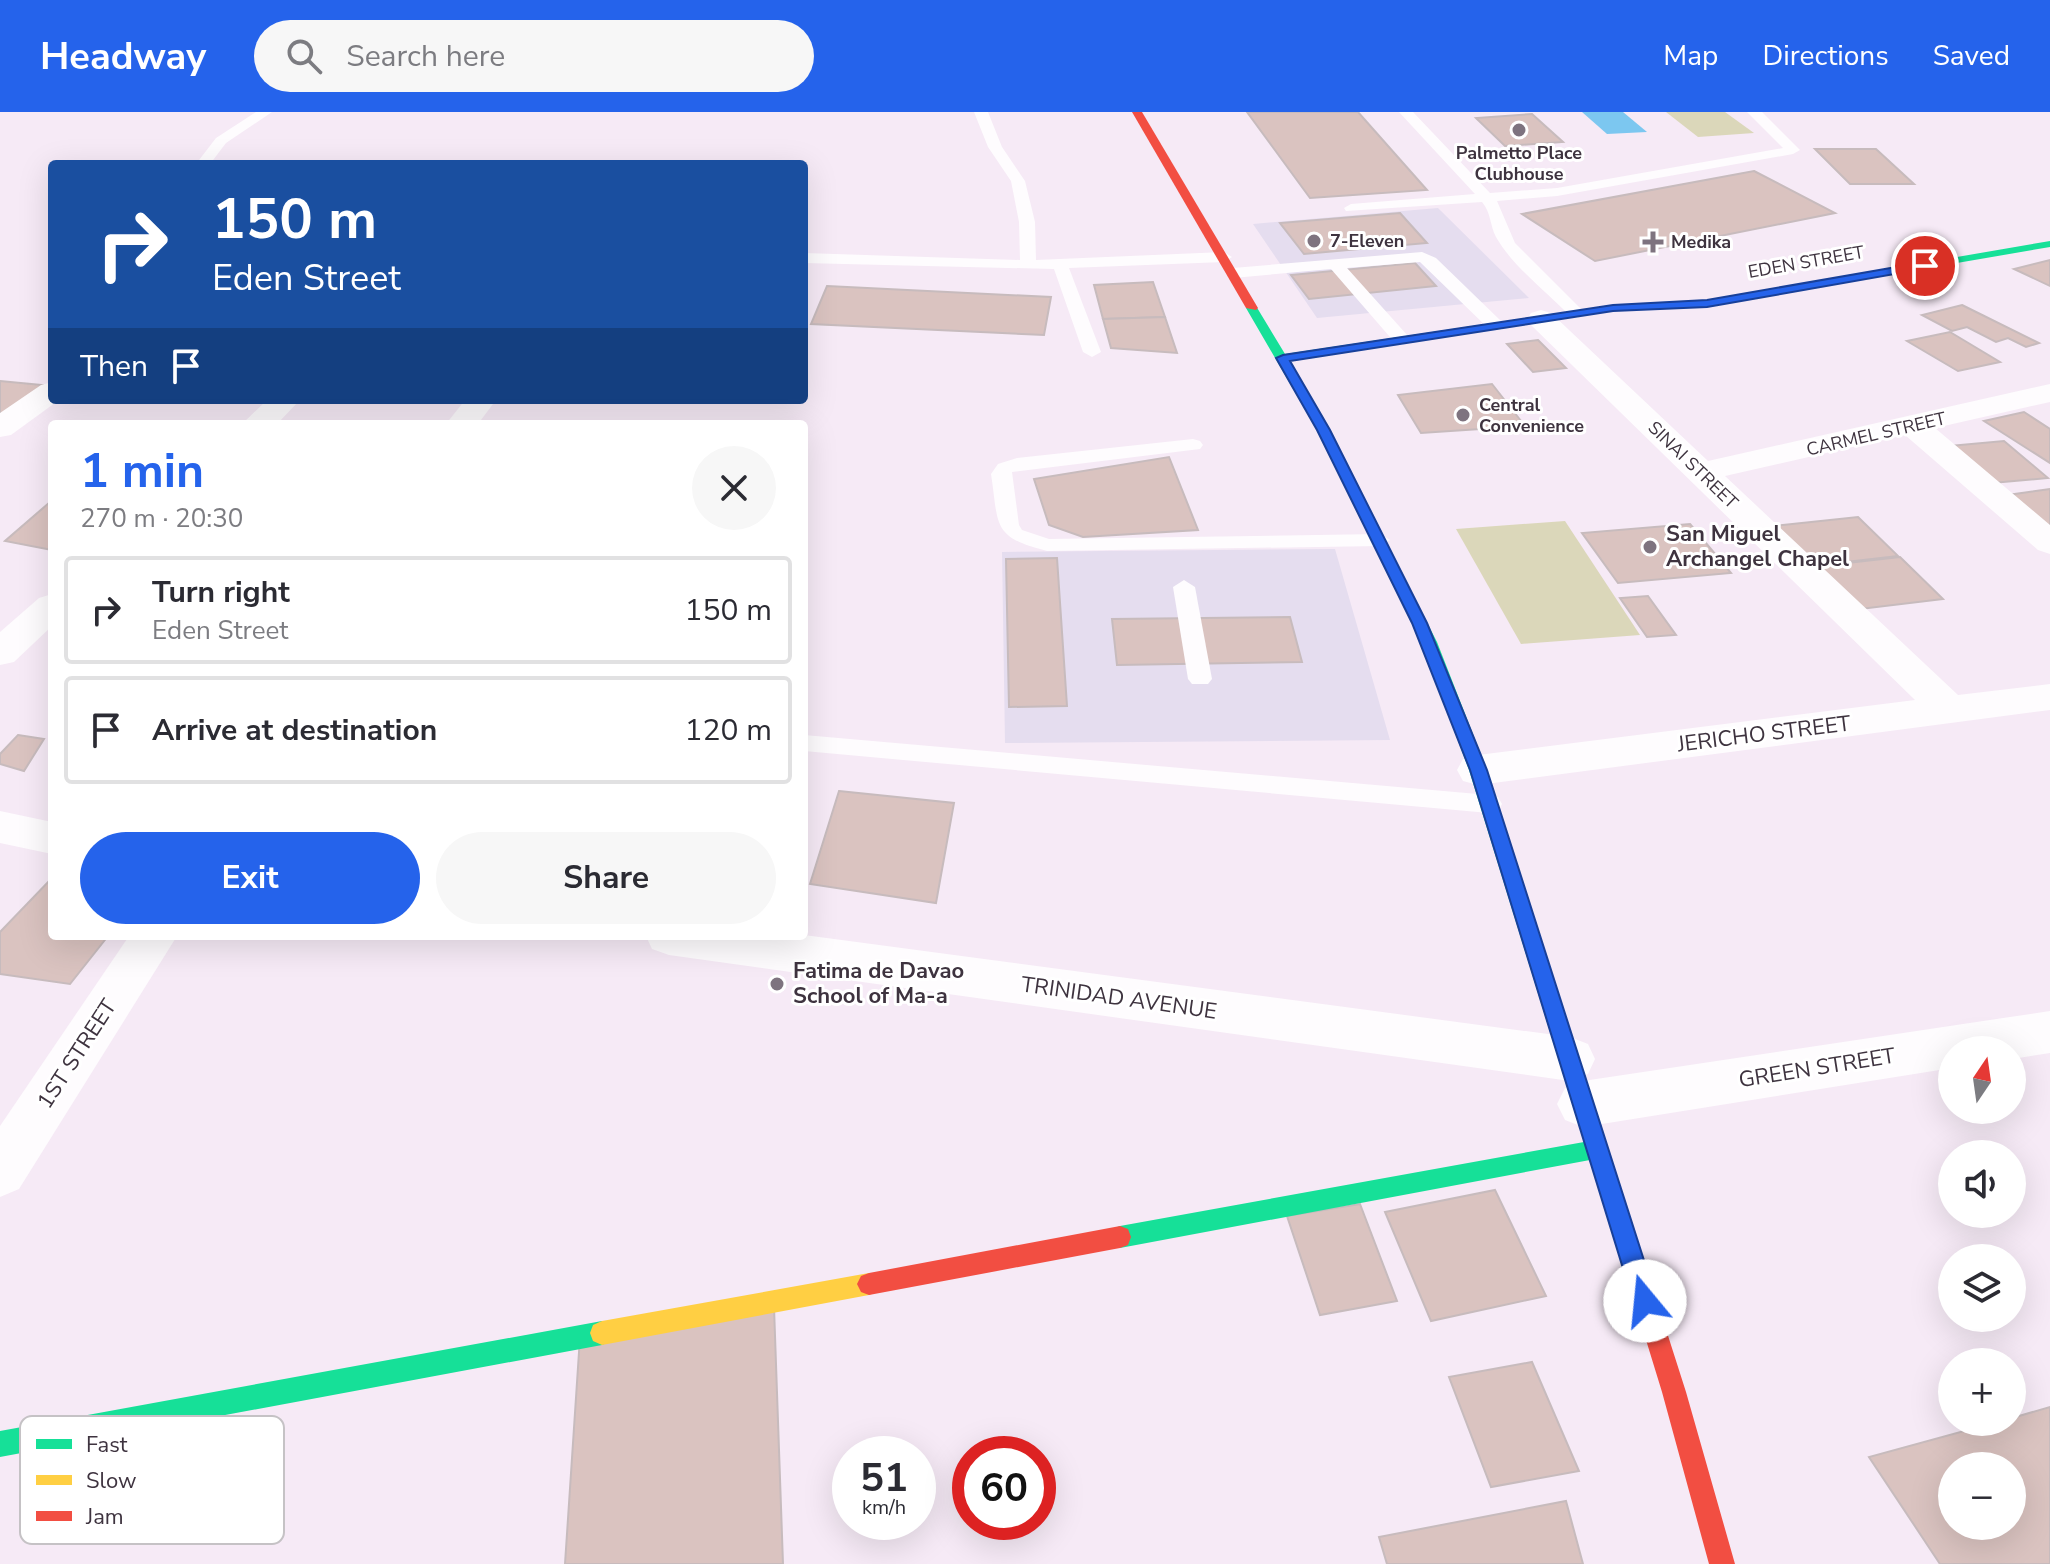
<!DOCTYPE html>
<meta charset="utf-8">
<style>
:root{--surface:#fff;--page:#f7f7f7;--text:#2b2b33;--muted:#7c7c81;--line:#e1e1e2;--accent:#2563eb}
body{margin:0;font-family:"Nunito Sans",sans-serif;background:var(--page);color:var(--text);height:100vh;display:flex;flex-direction:column;font-size:30px;white-space:nowrap}
*{box-sizing:border-box;margin:0}
p{font-size:26px;color:var(--muted)}
.icon{flex:none;width:44px;height:44px;fill:none;stroke:currentColor;stroke-width:2;stroke-linecap:round;stroke-linejoin:round}
.map{position:relative;flex:1;overflow:hidden}
.panel{position:absolute;left:48px;top:308px;width:760px;height:520px;display:flex;flex-direction:column;background:var(--surface);border-radius:8px;box-shadow:0 8px 32px #0002}
.panel>*{flex:none}
.top-card{position:absolute;left:48px;top:48px;width:760px;height:244px;border-radius:8px;box-shadow:0 8px 32px #0002;background:#1a4fa0;color:#fff;overflow:hidden}
.needle{width:52px;rotate:13deg}
.buttons{position:absolute;left:1938px;top:924px;display:grid;gap:16px}
.buttons a{display:grid;place-items:center;width:88px;height:88px;border-radius:50%;background:var(--surface);box-shadow:0 8px 32px #0002;font-size:40px}
.speed{position:absolute;left:832px;top:1324px;display:flex;gap:16px;font-size:40px;font-weight:700;text-align:center}
.speed>*{display:grid;place-content:center;width:104px;height:104px;border-radius:50%;background:var(--surface);box-shadow:0 8px 32px #0002;line-height:1}
.speed small{font-size:20px;font-weight:400}
.speed .limit{border:12px solid #d22;background:#fff;color:#111}
.pin{position:absolute;display:grid;place-items:center;width:68px;height:68px;color:#fff;margin:-34px;border:4px solid #fff;border-radius:50%;box-shadow:0 2px 8px #0007}
.me{position:absolute;width:88px;margin:-44px;rotate:343deg;stroke-linejoin:round;filter:drop-shadow(0 0 6px #0008)}
.turn{display:flex;align-items:center;gap:28px;height:168px;padding:0 32px;font-size:36px}
.turn .icon{width:104px;height:104px;stroke-width:2.5}
.turn b{display:block;font-size:56px;line-height:68px}
.then{display:flex;align-items:center;height:76px;padding:0 32px;background:#0003;gap:16px;font-size:30px}
.round{display:grid;place-items:center;flex:none;width:84px;height:84px;border-radius:42px;background:var(--page)}
.head{display:flex;align-items:center;justify-content:space-between;height:136px;padding:0 32px}
h1{font-size:48px;font-weight:700;line-height:60px;color:var(--accent)}
.button{display:flex;gap:16px;margin-top:auto;padding:16px 32px}
.button a{flex:1;height:92px;border-radius:48px;background:var(--accent);color:#fff;font-size:32px;font-weight:700;line-height:92px;text-align:center}
.button a+a{background:var(--page);color:var(--text)}
ul{padding:0;list-style:none}
li{display:flex;align-items:center;gap:24px;height:108px;margin:0 16px 12px;padding:0 16px;border:4px solid var(--line);border-radius:8px}
li div{flex:1}
li b{display:block;font-size:30px}
li em{font-style:normal}
header{display:flex;align-items:center;gap:48px;box-sizing:border-box;height:112px;padding:0 40px;background:var(--accent);color:#fff}
header strong{font-size:38px}
nav{display:flex;gap:44px;margin-inline-start:auto;font-size:28px}
.search{width:560px;height:72px;background:var(--page);display:flex;align-items:center;gap:20px;box-sizing:border-box;padding:0 28px;border-radius:44px;color:var(--muted);font-size:30px}
.map>svg:first-child{display:block}
.commercial{fill:#e5ddef}
.green{fill:#dbd7ba}
.water{fill:#7cc7f0}
.building{fill:#dac3c0;stroke:#c7bbbd;stroke-width:2;fill-rule:evenodd}
.lines{fill:none;stroke-linecap:round;stroke-linejoin:round}
.lane{fill:#fefcfe;fill-rule:evenodd}
.street{fill:#fefcfe;fill-rule:evenodd}
.fast{fill:#16e098;fill-rule:evenodd}
.slow{fill:#ffcf43;fill-rule:evenodd}
.jam{fill:#f24e42;fill-rule:evenodd}
.route{fill:#2563eb;stroke:#184099;stroke-width:2}
.poi-dot{fill:#7e737f;stroke:#fff;stroke-width:3}
.labels{text-anchor:middle;dominant-baseline:central;stroke-width:6;stroke-linejoin:round;paint-order:stroke}
.far-poi-label{font-size:18px;font-weight:bold;fill:#3e333f;stroke:#fff;text-anchor:start}
.far-street-label{font-size:18px;fill:#3e333f;stroke:#fff}
.poi-label{font-size:22px;font-weight:bold;fill:#3e333f;stroke:#fff;text-anchor:start}
.street-label{font-size:22px;fill:#3e333f;stroke:#fff}
.key{fill:#fff;stroke:#c5c2c5;stroke-width:2}
.key-label{font-size:22px;fill:#3e333f}
</style>
<header>
<strong>Headway</strong>
<div class="search"><svg class="icon" aria-label="search" viewBox="0 0 24 24"><circle cx="10" cy="10" r="6"/><path d="M15 15l6 6"/></svg>Search here</div>
<nav><a>Map</a><a>Directions</a><a>Saved</a></nav>
</header>
<div class="map">
<svg width="2050" height="1452" viewBox="0 0 2050 1452">
<rect width="100%" height="100%" fill="#f6eaf6"/>
<g class="commercial">
<path d="M1438 96 1529 186 1317 206 1253 112Z"/>
<path d="M1335 437 1390 628 1005 631 1002 440Z"/>
</g>
<g class="green">
<path d="M1666 0H1725L1754 21 1698 25Z"/>
<path d="M1565 409 1640 523 1521 532 1456 417Z"/>
</g>
<path class="water" d="M1582 0H1623L1647 20 1607 22Z"/>
<g class="building">
<path d="M1247 0H1358L1427 78 1310 86Z"/>
<path d="M1532 2 1563 30 1505 34 1476 6Z"/>
<path d="M1815 37H1876L1914 72H1850Z"/>
<path d="M1754 59 1835 101 1595 149 1522 102Z"/>
<path d="M1400 101 1427 131 1304 142 1280 111Z"/>
<path d="M2050 148V174L2014 157Z"/>
<path d="M1415 151 1436 174 1309 187 1291 163Z"/>
<path d="M1153 170 1165 205 1103 207 1094 173Z"/>
<path d="M827 174 1051 185 1044 223 811 212Z"/>
<path d="M1962 193 2039 231 2026 235 2008 226 1996 230 1967 215 1952 219 1922 203Z"/>
<path d="M1165 205 1177 241 1111 236 1103 207Z"/>
<path d="M1950 220 2000 250 1958 259 1907 229Z"/>
<path d="M1538 228 1566 256 1533 260 1507 232Z"/>
<path d="M0 269 42 273 0 309Z"/>
<path d="M1492 272 1525 314 1421 321 1398 283Z"/>
<path d="M2024 300 2050 317V351L1984 309Z"/>
<path d="M2004 329 2048 366 1992 371 1949 334Z"/>
<path d="M1169 345 1198 418 1083 425 1049 413 1034 367Z"/>
<path d="M2050 377V415L2008 383Z"/>
<path d="M50 390 52 438 5 429Z"/>
<path d="M1858 405 1898 444 1811 454 1773 414Z"/>
<path d="M1690 412 1731 461 1618 471 1582 421Z"/>
<path d="M1900 445 1943 487 1852 498 1812 455Z"/>
<path d="M1057 446 1067 594 1009 595 1006 447Z"/>
<path d="M1648 484 1676 523 1647 525 1620 486Z"/>
<path d="M1290 505 1302 550 1117 553 1112 507Z"/>
<path d="M18 623 44 627 24 659 0 652V642Z"/>
<path d="M839 679 954 691 936 791 810 772Z"/>
<path d="M52 766V824H108L70 872 0 862V820Z"/>
<path d="M1495 1078 1546 1184 1431 1209 1385 1100Z"/>
<path d="M1360 1092 1397 1189 1320 1203 1287 1104Z"/>
<path d="M774 1195 783 1452H565L580 1225Z"/>
<path d="M1532 1250 1579 1359 1491 1375 1449 1265Z"/>
<path d="M2050 1295V1452H1940L1869 1345 1997 1310H2012V1306ZM1952 1354H2012V1414H1952Z"/>
<path d="M1566 1389 1583 1452H1387L1379 1425Z"/>
</g>
<g class="lines">
<g class="lane">
<path d="M256 0H272L226 31 210 52H196L216 26Z"/>
<path d="M974 0H988L1002 35 1025 69 1035 110 1036 148 1224 140 1232 145 1224 150 1069 156 1101 240 1092 245 1083 240 1054 157 804 151V141L1020 148 1019 110 1011 69 988 35Z"/>
<path d="M1399 0H1413L1490 81 1557 76 1783 36 1747 0H1762L1800 38 1793 42 1557 84 1497 89 1515 131 1585 201 1577 206 1571 205C1547 180 1513 155 1496 125 1490 114 1491 100 1482 90L1346 99 1344 96 1351 92 1475 82Z"/>
<path d="M1422 140 1436 146 1502 210 1504 214 1502 218H1490L1420 150 1347 156 1408 224 1411 228 1402 233 1396 232 1331 157 1233 166 1225 161 1233 156Z"/>
<path d="M1193 327 1200 329 1203 333 1200 337 1012 360 1019 413 1022 418 1049 427 1380 422 1390 428 1380 434 1047 439C991 425 999 413 991 362L998 352 1017 346Z"/>
<path d="M1184 468 1195 475 1212 567 1208 572H1192L1188 567 1173 475Z"/>
<path d="M804 623 1489 683 1498 685 1502 692 1498 699 1489 701 804 639Z"/>
</g>
<g class="street">
<path d="M1541 198 1551 201 1708 349 2050 272V290L1935 316 2050 413V442L2038 438 1905 323 1725 364 1958 583 2050 572V598L1478 673 1463 669 1457 658 1463 647 1478 643 1915 588 1531 213 1527 207 1531 201Z"/>
<path d="M52 270V288H59L11 323 0 325V301L41 273Z"/>
<path d="M267 288H300L277 312H242Z"/>
<path d="M465 288H496L478 312H446Z"/>
<path d="M52 482V514L14 550 0 553V520L39 486Z"/>
<path d="M0 699 52 710V742L0 731Z"/>
<path d="M804 823 1570 925 1588 932 1595 947 1588 962 1570 969 669 843 652 837 646 824Z"/>
<path d="M129 824H177L19 1077 0 1085V1014Z"/>
<path d="M2050 899V941L2012 947V938H1952V956L1583 1015 1565 1008 1557 992 1565 976 1583 969Z"/>
</g>
<g class="fast">
<path d="M2050 129V135L1707 194 1613 199 1289 249 1329 318 1437 530 1487 658 1633 1114 1630 1122 1622 1125 1614 1122 1590 1048 1120 1136 1112 1133 1109 1125 1112 1117 1120 1114 1584 1030 1469 658 1421 530 1317 318 1246 196 1248 194H1256L1285 242 1613 193 1707 188Z"/>
<path d="M602 1209 611 1213 614 1221 611 1229 602 1233 0 1345V1319Z"/>
</g>
<path class="slow" d="M869 1161 877 1164 881 1172 877 1180 869 1183 602 1233 593 1229 590 1221 593 1213 602 1209Z"/>
<g class="jam">
<path d="M1132 0H1142L1258 196 1256 198 1246 196Z"/>
<path d="M1622 1103 1630 1106 1633 1114 1686 1280 1735 1452H1709L1662 1280 1611 1114 1614 1106Z"/>
<path d="M1120 1114 1128 1117 1131 1125 1128 1133 1120 1136 869 1183 861 1180 857 1172 861 1164 869 1161Z"/>
</g>
</g>
<path class="route" d="M1925 150 1929 151V156L1707 195 1613 199 1290 249 1330 318 1427 511 1487 658 1657 1189 1653 1197 1645 1200 1637 1197 1633 1189 1470 658 1412 511 1317 318 1276 246 1283 243 1613 193 1707 188Z"/>
<g class="poi-dot">
<circle cx="1519" cy="18" r="8"/>
<circle cx="1314" cy="129" r="8"/>
<path d="M1649 118h8v8h8v8h-8v8h-8v-8h-8v-8h8z"/>
<circle cx="1463" cy="303" r="8"/>
<circle cx="1650" cy="435" r="8"/>
<circle cx="777" cy="872" r="8"/>
</g>
<g class="labels">
<g class="far-poi-label">
<text x="1519" y="41" text-anchor="middle">Palmetto Place<tspan x="1519" dy="21">Clubhouse</tspan></text>
<text x="1330" y="129">7-Eleven</text>
<text x="1671" y="130">Medika</text>
<text x="1479" y="293">Central<tspan x="1479" dy="21">Convenience</tspan></text>
</g>
<g class="far-street-label">
<text transform="translate(1806 150) rotate(-10)">EDEN STREET</text>
<text transform="translate(1876 322) rotate(-13)">CARMEL STREET</text>
<text transform="translate(1693 353) rotate(44)">SINAI STREET</text>
</g>
<g class="poi-label">
<text x="1666" y="422">San Miguel<tspan x="1666" dy="25">Archangel Chapel</tspan></text>
<text x="793" y="859">Fatima de Davao<tspan x="793" dy="25">School of Ma-a</tspan></text>
</g>
<g class="street-label">
<text transform="translate(1764 622) rotate(-7)">JERICHO STREET</text>
<text transform="translate(1119 886) rotate(8)">TRINIDAD AVENUE</text>
<text transform="translate(77 942) rotate(-57)">1ST STREET</text>
<text transform="translate(1817 956) rotate(-9)">GREEN STREET</text>
</g>
</g>
<rect x="20" y="1304" width="264" height="128" rx="12" class="key"/>
<rect x="36" y="1327" width="36" height="10" fill="#16e098"/>
<rect x="36" y="1363" width="36" height="10" fill="#ffcf43"/>
<rect x="36" y="1399" width="36" height="10" fill="#f24e42"/>
<g class="key-label">
<text x="86" y="1340">Fast</text>
<text x="86" y="1376">Slow</text>
<text x="86" y="1412">Jam</text>
</g>
</svg>
<div class="buttons">
<a><svg class="needle" viewBox="-14 -14 28 28"><path d="M0-13l5 13h-10z" fill="#e53935"/><path d="M0 13l5-13h-10z" fill="#7c7c81"/></svg></a>
<a><svg class="icon" aria-label="sound" viewBox="0 0 24 24"><path d="M4 9h4l5-4v14l-5-4H4zM17 9q2 3 0 6"/></svg></a>
<a><svg class="icon" aria-label="layers" viewBox="0 0 24 24"><path d="M12 4l9 5-9 5-9-5zM3 14l9 5 9-5"/></svg></a>
<a>+</a>
<a>−</a>
</div>
<div class="speed"><div>51<small>km/h</small></div><div class="limit">60</div></div>
<div class="pin" style="left:1925px;top:154px;background:#d93025"><svg class="icon" aria-label="arrive" viewBox="0 0 24 24"><path d="M6 21V4h12l-3 4 3 4H6"/></svg></div>
<svg class="me" style="left:1645px;top:1189px" viewBox="-20 -20 40 40"><circle r="19" fill="#fff"/><path d="M0-13L10 11 0 6-10 11z" fill="#2563eb"/></svg>
<div class="top-card">
<div class="turn"><svg class="icon" aria-label="right" viewBox="0 0 24 24"><path d="M7 20v-9h11M14 6l5 5-5 5"/></svg><div><b>150 m</b>Eden Street</div></div>
<div class="then">Then<svg class="icon" aria-label="arrive" viewBox="0 0 24 24"><path d="M6 21V4h12l-3 4 3 4H6"/></svg></div>
</div>
<section class="panel">
<div class="head"><div><h1>1 min</h1><p>270 m · 20:30</p></div><a class="round"><svg class="icon" aria-label="close" viewBox="0 0 24 24"><path d="M6 6l12 12M18 6L6 18"/></svg></a></div>
<ul>
<li><svg class="icon" aria-label="right" viewBox="0 0 24 24"><path d="M7 20v-9h11M14 6l5 5-5 5"/></svg><div><b>Turn right</b><p>Eden Street</p></div><em>150 m</em></li>
<li><svg class="icon" aria-label="arrive" viewBox="0 0 24 24"><path d="M6 21V4h12l-3 4 3 4H6"/></svg><div><b>Arrive at destination</b></div><em>120 m</em></li>
</ul>
<div class="button"><a>Exit</a><a>Share</a></div>
</section>
</div>
